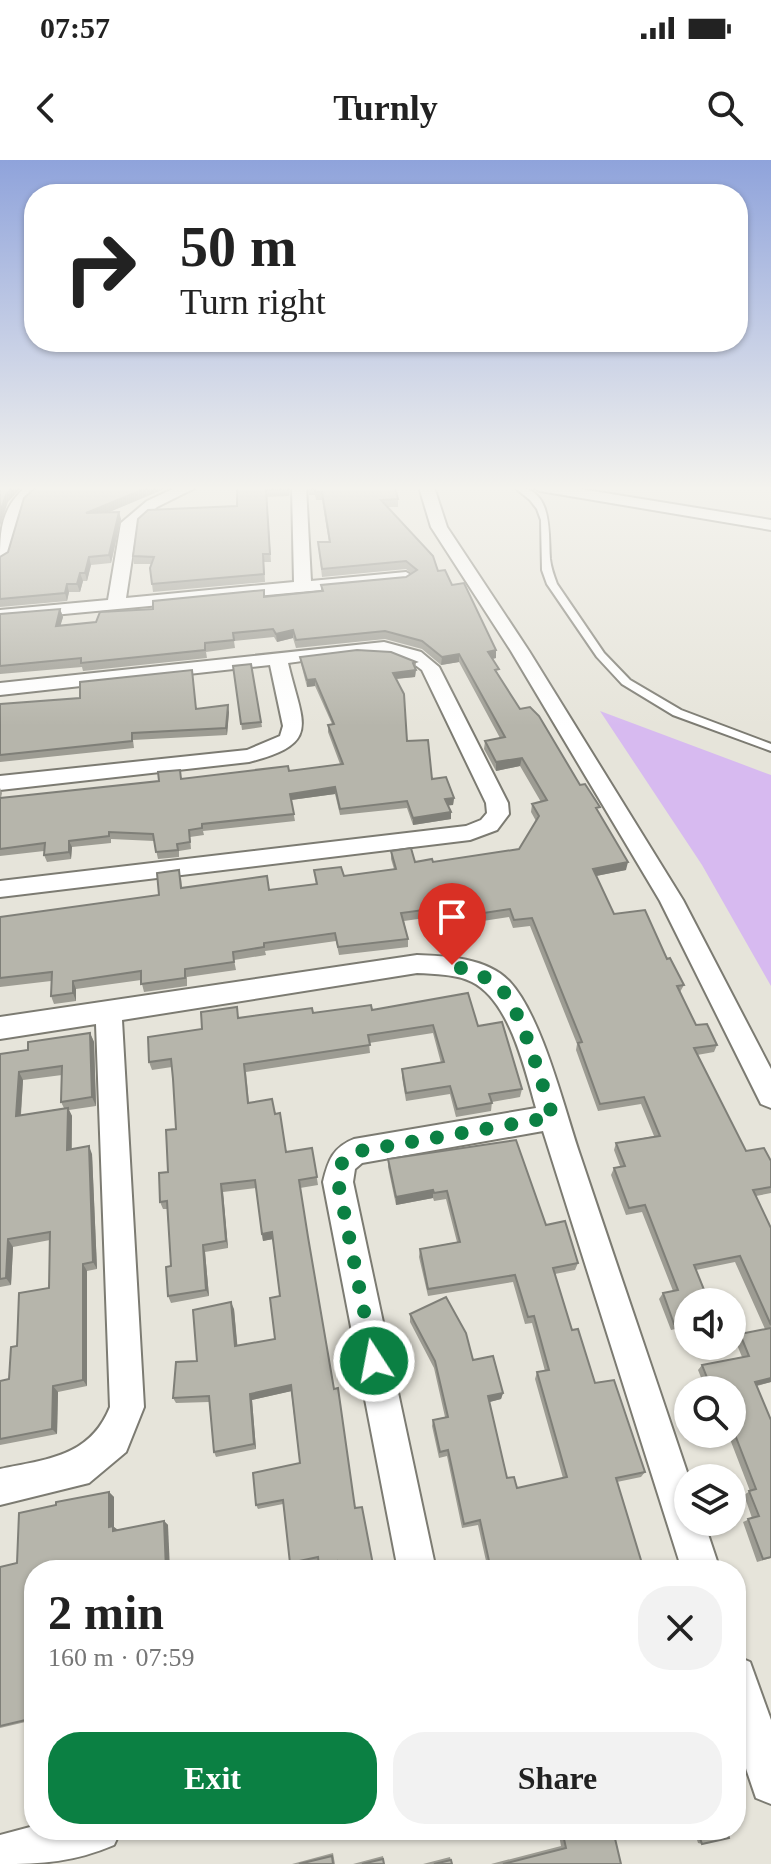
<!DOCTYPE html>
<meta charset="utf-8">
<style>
:root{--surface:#fff;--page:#f2f2f2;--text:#222;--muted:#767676;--accent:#0b8043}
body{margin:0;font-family:"Times New Roman",serif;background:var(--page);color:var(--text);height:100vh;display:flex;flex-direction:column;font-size:30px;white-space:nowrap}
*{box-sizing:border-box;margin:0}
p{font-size:26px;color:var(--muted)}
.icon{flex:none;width:44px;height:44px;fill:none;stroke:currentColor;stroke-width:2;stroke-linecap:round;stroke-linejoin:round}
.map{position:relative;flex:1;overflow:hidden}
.drawer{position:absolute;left:24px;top:1400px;width:722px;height:280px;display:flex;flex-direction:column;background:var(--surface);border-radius:32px;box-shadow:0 2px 6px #0004}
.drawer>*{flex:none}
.top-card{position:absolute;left:24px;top:24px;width:724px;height:168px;border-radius:32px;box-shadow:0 2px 6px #0004;background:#fff;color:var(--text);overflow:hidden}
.buttons{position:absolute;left:674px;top:1128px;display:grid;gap:16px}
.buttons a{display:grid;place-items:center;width:72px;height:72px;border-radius:50%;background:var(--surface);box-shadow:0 2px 6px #0004;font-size:40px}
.pin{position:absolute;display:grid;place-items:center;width:68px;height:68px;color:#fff;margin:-82px -34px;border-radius:50% 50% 50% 0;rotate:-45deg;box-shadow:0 0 8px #0007}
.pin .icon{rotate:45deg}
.me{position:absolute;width:88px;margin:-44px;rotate:349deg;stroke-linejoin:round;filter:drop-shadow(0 0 6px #0008)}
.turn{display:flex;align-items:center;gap:28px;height:168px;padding:0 24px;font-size:36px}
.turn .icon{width:104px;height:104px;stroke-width:2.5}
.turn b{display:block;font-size:56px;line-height:68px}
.round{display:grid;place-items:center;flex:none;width:84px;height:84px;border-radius:32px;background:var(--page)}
.summary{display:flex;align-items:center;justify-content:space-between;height:136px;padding:0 24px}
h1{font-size:48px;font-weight:700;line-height:60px}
.cta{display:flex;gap:16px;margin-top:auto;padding:16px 24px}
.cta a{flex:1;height:92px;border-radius:32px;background:var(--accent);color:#fff;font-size:32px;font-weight:700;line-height:92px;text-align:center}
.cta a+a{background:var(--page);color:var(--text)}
.status{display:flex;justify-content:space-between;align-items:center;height:56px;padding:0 40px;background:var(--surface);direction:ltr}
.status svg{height:22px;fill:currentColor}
header{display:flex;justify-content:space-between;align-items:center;height:104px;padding:0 24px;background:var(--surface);font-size:36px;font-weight:700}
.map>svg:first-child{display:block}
.green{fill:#d7baf0}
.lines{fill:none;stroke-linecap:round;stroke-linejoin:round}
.lane-casing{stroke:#7c7b72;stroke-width:4}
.street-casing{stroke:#7c7b72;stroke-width:4}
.lane{fill:#fff;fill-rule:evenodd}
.street{fill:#fff;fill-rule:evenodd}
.wall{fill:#9d9c93;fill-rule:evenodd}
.shaded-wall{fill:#7f7f78}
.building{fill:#b6b5ab;stroke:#7f7f78;stroke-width:2}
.route{stroke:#0b8043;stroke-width:14;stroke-dasharray:0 25.2}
</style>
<div class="status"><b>07:57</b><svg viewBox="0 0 49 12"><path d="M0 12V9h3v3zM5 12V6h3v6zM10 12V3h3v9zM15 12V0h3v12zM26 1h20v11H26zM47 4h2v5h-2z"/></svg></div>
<header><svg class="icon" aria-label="back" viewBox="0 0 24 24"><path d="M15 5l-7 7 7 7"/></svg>Turnly<svg class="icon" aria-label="search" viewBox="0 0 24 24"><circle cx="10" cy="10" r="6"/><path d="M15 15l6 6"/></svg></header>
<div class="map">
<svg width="771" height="1704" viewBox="0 0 771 1704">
<rect width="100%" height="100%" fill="#e6e4da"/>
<path class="green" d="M600 551 771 615V826L702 705Z"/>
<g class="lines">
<g class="lane-casing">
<path id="lane" d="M514 327C554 327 548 373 550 399 551 408 554 416 557 424L604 493 630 520 681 550 771 584V591L673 555 622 524 597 497 547 424 542 410 541 360 537 349 530 340Z"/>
</g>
<g class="street-casing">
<g id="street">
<path d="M26 327H42L24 344 8 399 0 404C0 372 0 349 26 327Z"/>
<path d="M177 327H197L157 347 137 365 126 438 294 422 292 327H306L311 421 406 412 414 417 406 422 0 460V450L108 440 121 363 147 341Z"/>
<path d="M419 327H434L447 367 529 491 683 740 771 909V948L761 944 660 741 511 491 431 367Z"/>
<path d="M533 327H568L771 360V370L540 331Z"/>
<path d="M384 482 421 492 439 507 508 643 509 654 497 670 470 680 0 737V721L466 666 481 660 487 653 486 643 422 510C386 480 330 498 288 503 302 564 323 583 249 602L0 630V616L247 590 280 576 283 566 270 505 0 535V523Z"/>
<path d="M417 795C447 796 487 798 509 821 542 856 564 948 580 995 616 1103 653 1210 689 1318L688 1362H704L720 1410H682L543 971 362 1003 355 1009 353 1022 436 1410H398L323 1022C328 1001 333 987 354 979L536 948C525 910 510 841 472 822 456 814 435 814 417 813L122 860 144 1247 126 1292 89 1323 0 1345V1309C47 1299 90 1297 110 1247L96 864 0 879V857Z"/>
<path d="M736 1496 750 1502 771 1560V1644L756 1638 736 1579Z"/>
<path d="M34 1666V1670H121L114 1685C74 1702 43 1704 0 1704V1675Z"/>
</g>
</g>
<use href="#lane" class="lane"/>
<use href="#street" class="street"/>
</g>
<g class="wall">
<path d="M169 327 109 352 121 359 111 403 91 405 87 421H83L80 432H69L67 441 0 447V397L8 392Z"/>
<path d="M237 327H291L289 336 267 337 271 402H264L265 422 153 432 152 424V404H134L133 396 237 346Z"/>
<path d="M308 327 398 339V347H388L438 411 452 425 496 498 492 499 498 514 520 549 580 625 599 653 626 710 596 716 614 754 667 799 684 825 680 832 696 865 717 885 714 892 697 895 746 991 771 1001V1033L756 1036 771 1068V1222L757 1226 771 1260V1398L757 1402 743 1362 752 1358 744 1335 750 1331 728 1274H732V1230H706L698 1210 702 1205 742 1197 735 1180 740 1174 765 1169 735 1102 696 1110 688 1142V1166L671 1170 659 1139 663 1133 673 1131 642 1052 626 1055 611 1015 614 1008 620 1006 614 990 616 983 654 976 641 944 598 951 576 890 577 884 530 766 513 768 509 757 463 764 460 753 404 761 408 779V787L339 795 336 781 265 791 266 795 234 800 236 810 187 817V826L144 832 141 820 76 829V841L54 844 51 836V821L0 827V757L159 735 181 718 182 728 269 730 316 724 314 710 344 716 394 709 391 699V691L415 702H433L519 689 536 661 531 652 532 644 541 642 520 606 496 611 484 589 485 581 500 578 459 502 441 505 422 489 385 479 296 488 293 478 277 482 274 477 234 481 235 488 206 492 207 498 83 511 82 507 0 514V454L60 449 63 457 60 466 96 462 153 449 321 431V425L406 417 412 414 406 409 322 417 318 382H329L322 340H316L315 335H309Z"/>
<path d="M300 497 416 502 415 517 397 519 407 581 432 619 454 638 453 645H448L451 652V659L413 665 407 648 340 655 335 634 291 640 295 661 203 671 204 675 190 677 191 689 179 691V697L158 699 154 681 111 679V683L72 687 71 699 47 702 44 695V691L0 696V628L2 633 1 638 182 619 289 611 340 604 328 572V565L332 564 315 526 307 527 301 504Z"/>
<path d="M251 504 262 567 242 570 233 506Z"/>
<path d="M0 544 196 549 229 552 227 575 133 580 134 588 0 602Z"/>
<path d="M372 850 478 866 522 929 520 937 492 942 491 951 456 957 450 934 406 941 402 917V909L441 903 433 873 369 883 370 893 246 912 249 942 275 954 286 992 312 988 318 1025 300 1028 337 1405 320 1408 319 1400 292 1406 290 1403 283 1344 258 1349 256 1345 300 1303 291 1231 252 1240 256 1289 216 1297 214 1292 209 1242 176 1243 173 1238 234 1149 237 1186 275 1179 280 1136 273 1079 263 1081 256 1028 223 1032 228 1088 205 1092 209 1136 171 1143 168 1136 171 1106 167 1049H163L160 1042 168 1012 176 969 172 907 152 910 149 902 202 869 238 858Z"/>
<path d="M90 873 94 882 96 946 69 950 72 956V989L92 994 97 1109 87 1111V1226L58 1232 57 1274 0 1285V1221L9 1219 17 1186 49 1128 50 1080 13 1087 11 1125 0 1127V894L28 890ZM62 915 61 942 64 948 21 955 23 920Z"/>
<path d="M388 999 546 1065 578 1103 575 1110 555 1114 572 1170 595 1223 645 1312 641 1317 617 1322 644 1410H488L478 1365 462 1368 447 1296 439 1298 432 1266 433 1260 445 1257 434 1208 410 1162V1154L473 1200 503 1233 501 1239 489 1242 507 1318 517 1328 563 1318 535 1219 537 1212 545 1211 532 1163 525 1164 513 1122 428 1136 419 1097 420 1089 457 1082 446 1039 434 1041 433 1038 396 1045 388 1007Z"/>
<path d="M109 1332 114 1337V1367L118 1370 164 1361 168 1365 34 1410V1560L0 1568V1407L17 1403 56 1345Z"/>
<path d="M558 1670H613L621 1704H491L561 1686Z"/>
<path d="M694 1670H727L702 1684 698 1683Z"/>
<path d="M333 1693 335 1704H292Z"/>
<path d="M383 1696 384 1704H353Z"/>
<path d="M450 1697 452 1704H423Z"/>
</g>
<g class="shaded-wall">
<path d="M13 327H22L8 342 0 366V352L6 335Z"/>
<path d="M149 327H169L88 361 86 353Z"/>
<path d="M119 352 121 359 111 403 109 395Z"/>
<path d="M89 397 91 405 87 421 85 413Z"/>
<path d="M80 413 83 421 80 432 77 424Z"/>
<path d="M67 424 69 432 67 441 65 433Z"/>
<path d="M60 449 63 457 58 474 56 466Z"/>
<path d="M293 470V478L277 482 276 474Z"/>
<path d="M496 490V498L487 500 488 492Z"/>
<path d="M459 494V502L441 505 442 497Z"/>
<path d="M416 510 415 517 393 519V513Z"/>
<path d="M315 519V526L307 527V520Z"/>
<path d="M228 545 229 552 227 575 226 568Z"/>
<path d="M522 598 520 606 496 611V602Z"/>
<path d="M335 627V634L291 640 290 634Z"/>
<path d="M454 638 453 645 445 646V639Z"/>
<path d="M451 652V659L413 665V658Z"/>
<path d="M69 681 72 687 71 699 69 692Z"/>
<path d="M628 702 626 710 591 717 593 709Z"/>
<path d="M73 821 76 829V841L73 833Z"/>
<path d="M90 873 94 882 96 946 92 937Z"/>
<path d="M19 912 23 920 20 964 16 956Z"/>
<path d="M68 948 72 956 71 998 67 990Z"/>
<path d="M89 986 92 994 97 1109 93 1102Z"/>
<path d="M221 1024 223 1032 228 1088 226 1081Z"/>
<path d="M433 1030V1038L396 1045V1037Z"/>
<path d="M272 1072 273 1079 263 1081 262 1074Z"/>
<path d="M8 1079 13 1087 11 1125 6 1118Z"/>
<path d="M203 1085 205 1092 209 1136 206 1130Z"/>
<path d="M83 1104 87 1111V1226L83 1220Z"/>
<path d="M231 1142 234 1149 238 1192 235 1186Z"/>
<path d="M771 1218V1222L750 1227 755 1222Z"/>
<path d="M291 1225 292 1231 252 1240 256 1289 254 1284 250 1234Z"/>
<path d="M53 1226 58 1232 57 1274 52 1269Z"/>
<path d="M503 1233 501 1239 486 1243 488 1236Z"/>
<path d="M109 1332 114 1337V1367L118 1370 113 1371 109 1367Z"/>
<path d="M164 1361 168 1365 170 1410H166Z"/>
</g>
<g class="building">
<path d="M0 327H13L6 335 0 352Z"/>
<path d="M36 327H149L86 353 119 352 109 395 89 397 85 413H80L77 424H67L65 433 0 439V397L8 392 24 338Z"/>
<path d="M237 327H289V329L266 330 270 394H263L264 414 152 424 150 408 154 397 133 396 138 359 148 350 237 346Z"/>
<path d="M309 327H395L398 339 381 340 433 396 438 411 445 410 452 425 464 423 496 490 488 492 499 509 495 510 520 549 530 547 539 556 580 625 585 624 600 647 596 648 628 702 593 709 614 754 645 750 667 799 670 798 684 825 677 826 696 865 707 864 717 885 694 888 746 991 764 988 771 1001V1027L753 1030 771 1068V1165L740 1096 694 1105 709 1142H688V1162L674 1164 663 1133 678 1130 645 1045 629 1048 614 1008 625 1006 616 983 660 976 644 937 600 944 578 883 582 882 532 758 514 760 510 749 464 756 460 745 401 753 408 779 338 787 335 773 264 783V787L233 792 234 802 185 809V818L141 824V811L73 821V833L51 836 52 812 0 818V757L159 735 157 713 179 710 181 728 267 716 269 730 317 724 314 710 341 707 344 716 396 709 391 691 411 688 415 702 432 699 433 702 519 689 539 656 532 644 547 640 522 598 496 602 485 581 505 577 459 494 442 497 422 481 385 471 296 480 293 470 276 474 273 469 233 473 234 480 205 483V490L81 503V498L0 506V454L60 449 56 466 96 462 100 452 153 449V441L264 430V437L323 431 321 425 406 417 417 410 406 401 322 409 318 382H330L322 332H315V327Z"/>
<path d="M357 490 391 492 416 502 413 503 416 510 393 513 404 534 407 581 428 580 432 619 446 617 454 638 445 639 451 652 413 658 407 641 340 649 335 627 290 634 294 654 202 664V668L189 670 190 682 177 684 178 690 156 692 153 674 109 672V676L69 681V692L44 695 45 683 0 689V638L159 621 158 612 180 610 181 619 288 606 289 611 343 604 328 565 334 564 315 519 307 520 300 497Z"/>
<path d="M251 504 261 562 241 564 233 506Z"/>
<path d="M192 510 196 549 228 545 226 568 132 573V581L0 595V544L80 538V522Z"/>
<path d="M468 833 478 866 502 862 522 929 489 934 492 943 457 949 450 926 406 933 402 909 444 902 433 865 368 875 370 885 244 904 248 943 272 939 275 954 280 953 286 992 312 988 317 1017 299 1020 308 1077 334 1229 338 1228 355 1348 362 1347 374 1410H338L337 1401 319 1405 318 1397 290 1403 283 1340 256 1345 253 1313 300 1303 291 1225 250 1234 254 1284 214 1292 209 1236 173 1238 176 1202 197 1201 193 1150 231 1142 235 1186 275 1179 270 1138 280 1136 272 1072 262 1074 255 1020 221 1024 226 1081 203 1085 206 1130 168 1136 166 1107 171 1106 167 1041 160 1042 159 1013 168 1012 166 970 176 969 173 919 171 899 149 902 148 877 202 869 201 852 237 847 238 858 312 848 313 853 371 845 372 850Z"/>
<path d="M90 873 92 937 61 942 62 906 19 912 16 956 68 948 67 990 89 986 93 1102 83 1104V1220L53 1226 52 1269 0 1279V1221L9 1219 11 1187 17 1186 19 1133 49 1128 50 1072 8 1079 6 1118 0 1119V894L28 890V882Z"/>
<path d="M516 980 546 1065 565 1061 578 1103 553 1108 572 1170 578 1169 595 1223 614 1220 645 1312 616 1318 644 1410H599L598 1408 590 1410H491L480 1360 464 1364 448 1290 440 1292 433 1260 448 1257 435 1201 410 1154 446 1137 466 1173 473 1200 493 1196 503 1233 488 1236 507 1318 514 1317 517 1328 567 1317 537 1212 549 1210 534 1156 528 1157 515 1115 428 1129 420 1089 460 1082 447 1031 434 1033 433 1030 396 1037 388 999Z"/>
<path d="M771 1168V1218L755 1222 771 1260V1397L763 1399 748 1359 759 1356 749 1331 756 1329 732 1267V1230H712L702 1205 749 1196 740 1174Z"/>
<path d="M109 1332V1367L113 1366V1371L164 1361 166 1410H34V1558L0 1566V1407L17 1403 19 1353 56 1345V1342Z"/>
<path d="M562 1670H613L621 1704H503L566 1688Z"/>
<path d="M697 1670H727L729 1678 702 1684Z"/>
<path d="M332 1696 333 1704H299Z"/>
<path d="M383 1699 384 1704H362Z"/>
<path d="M451 1700 452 1704H434Z"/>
</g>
<linearGradient id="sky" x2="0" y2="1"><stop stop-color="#8fa3db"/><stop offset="0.58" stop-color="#f4f3ee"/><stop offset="1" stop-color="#f4f3ee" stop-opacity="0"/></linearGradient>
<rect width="771" height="566" fill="url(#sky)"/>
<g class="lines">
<path class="route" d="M374 1201 338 1022 342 1003 354 992 553 957C542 926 521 844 497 825 484 815 467 810 452 805"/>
</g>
</svg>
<div class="buttons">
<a><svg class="icon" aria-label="sound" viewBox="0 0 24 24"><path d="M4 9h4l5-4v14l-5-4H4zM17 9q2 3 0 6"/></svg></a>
<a><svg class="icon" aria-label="search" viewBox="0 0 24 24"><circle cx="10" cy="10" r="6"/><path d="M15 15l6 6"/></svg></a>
<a><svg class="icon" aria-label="layers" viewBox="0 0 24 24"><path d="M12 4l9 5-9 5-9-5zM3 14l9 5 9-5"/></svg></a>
</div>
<div class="pin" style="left:452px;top:805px;background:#d93025"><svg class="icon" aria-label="arrive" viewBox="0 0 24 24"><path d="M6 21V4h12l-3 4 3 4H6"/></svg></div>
<svg class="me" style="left:374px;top:1201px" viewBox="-20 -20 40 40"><circle r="17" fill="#0b8043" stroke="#fff" stroke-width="3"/><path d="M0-11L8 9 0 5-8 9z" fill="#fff"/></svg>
<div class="top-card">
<div class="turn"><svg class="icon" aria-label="right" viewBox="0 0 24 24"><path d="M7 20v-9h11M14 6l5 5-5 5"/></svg><div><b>50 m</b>Turn right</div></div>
</div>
<section class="drawer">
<div class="summary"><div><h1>2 min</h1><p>160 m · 07:59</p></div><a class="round"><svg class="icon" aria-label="close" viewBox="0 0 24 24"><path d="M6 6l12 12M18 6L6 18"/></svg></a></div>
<div class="cta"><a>Exit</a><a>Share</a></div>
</section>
</div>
